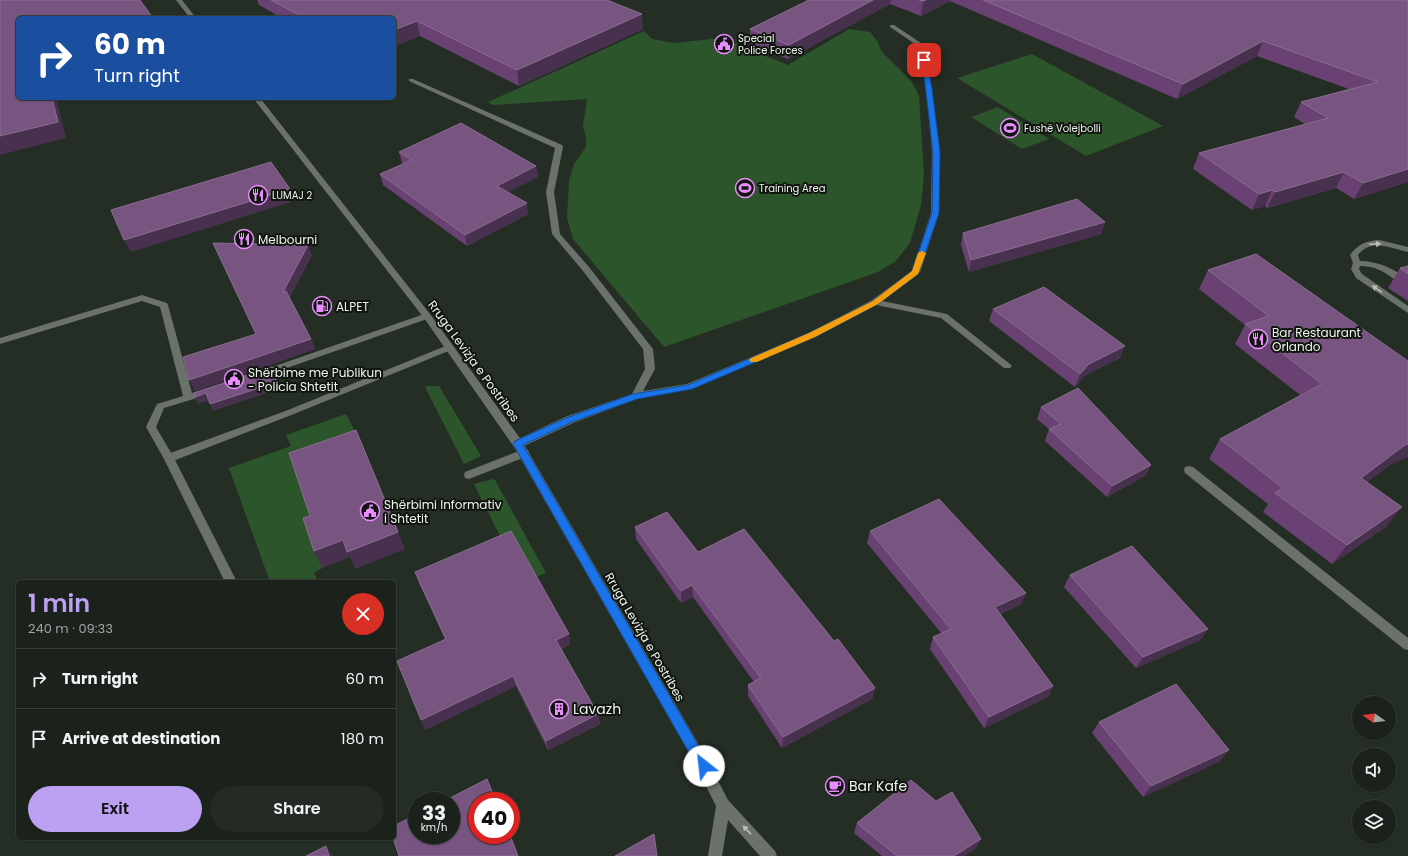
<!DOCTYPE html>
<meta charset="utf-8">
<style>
:root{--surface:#1b221b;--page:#242a24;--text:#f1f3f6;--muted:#a0a4a3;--line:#393f3a;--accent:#bca0f2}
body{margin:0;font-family:Poppins,sans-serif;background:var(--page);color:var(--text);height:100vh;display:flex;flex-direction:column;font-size:15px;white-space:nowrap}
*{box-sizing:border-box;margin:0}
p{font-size:13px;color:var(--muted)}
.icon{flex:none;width:22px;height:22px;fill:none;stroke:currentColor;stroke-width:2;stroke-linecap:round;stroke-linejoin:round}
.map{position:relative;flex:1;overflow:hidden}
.drawer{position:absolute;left:16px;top:580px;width:380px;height:260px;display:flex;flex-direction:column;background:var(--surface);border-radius:6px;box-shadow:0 1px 3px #0004,0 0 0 1px var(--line)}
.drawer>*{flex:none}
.hud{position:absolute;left:16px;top:16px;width:380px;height:84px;border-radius:6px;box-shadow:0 1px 3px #0004,0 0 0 1px var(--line);background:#1a4fa0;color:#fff;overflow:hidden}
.needle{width:26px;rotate:284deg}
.tools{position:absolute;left:1352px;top:696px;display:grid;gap:8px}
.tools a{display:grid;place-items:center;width:44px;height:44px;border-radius:50%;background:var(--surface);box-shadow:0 1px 3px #0004,0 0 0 1px var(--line);font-size:20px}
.speed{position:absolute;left:408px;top:792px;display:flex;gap:8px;font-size:20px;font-weight:700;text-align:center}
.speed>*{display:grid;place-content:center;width:52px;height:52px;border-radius:50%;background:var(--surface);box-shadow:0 1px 3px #0004,0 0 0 1px var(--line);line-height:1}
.speed small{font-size:10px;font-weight:400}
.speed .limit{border:6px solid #d22;background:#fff;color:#111}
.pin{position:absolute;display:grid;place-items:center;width:34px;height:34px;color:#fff;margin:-17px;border-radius:8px;box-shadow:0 2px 6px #0006}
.me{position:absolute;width:44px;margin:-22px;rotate:331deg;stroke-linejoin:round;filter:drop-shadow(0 0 3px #0008)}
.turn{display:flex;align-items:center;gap:14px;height:84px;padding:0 12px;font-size:18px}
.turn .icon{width:52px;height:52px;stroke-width:2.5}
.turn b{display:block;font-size:28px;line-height:34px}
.round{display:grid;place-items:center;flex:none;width:42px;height:42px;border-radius:21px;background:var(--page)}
.headline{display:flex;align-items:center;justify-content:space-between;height:68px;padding:0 12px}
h1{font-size:24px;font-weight:600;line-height:30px;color:var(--accent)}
.cta{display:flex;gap:8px;margin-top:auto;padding:8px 12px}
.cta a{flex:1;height:46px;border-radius:24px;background:var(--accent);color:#111;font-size:16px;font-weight:600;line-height:46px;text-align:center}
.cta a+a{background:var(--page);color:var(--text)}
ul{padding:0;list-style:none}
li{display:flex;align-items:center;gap:12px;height:60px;padding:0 12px;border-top:1px solid var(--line)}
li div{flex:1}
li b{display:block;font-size:15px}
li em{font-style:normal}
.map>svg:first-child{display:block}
.green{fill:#2d552b}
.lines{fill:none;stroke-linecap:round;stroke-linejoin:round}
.service{fill:#6b716b;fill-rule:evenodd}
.pedestrian{fill:#6b716b;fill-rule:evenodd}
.tertiary{fill:#6b716b;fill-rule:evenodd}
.wall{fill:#6a4173}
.shaded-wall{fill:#48314e}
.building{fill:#785480;stroke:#8a6d91}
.oneway{fill:#b9c0b9}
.route{fill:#1a73e8;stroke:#114b97}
.slow{fill:#f59e0b}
.labels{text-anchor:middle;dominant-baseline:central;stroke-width:4;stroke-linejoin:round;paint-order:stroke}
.far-poi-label{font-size:10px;fill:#edf4ed;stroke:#111510;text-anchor:start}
.poi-label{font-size:12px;fill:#edf4ed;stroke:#111510;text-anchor:start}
.street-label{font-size:12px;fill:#edf4ed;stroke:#111510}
.near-poi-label{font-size:14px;fill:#edf4ed;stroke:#111510;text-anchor:start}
</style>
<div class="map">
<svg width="1408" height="856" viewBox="0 0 1408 856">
<rect width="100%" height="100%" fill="#242e24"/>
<g class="green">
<path d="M849 29 870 32 877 41 882 52 912 82 919 96 924 175 921 205 910 243 896 261 878 272 664 347 573 239 567 218 569 180 574 164 586 147V138L583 126 587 99 493 105 488 102 644 31 652 39 674 43 721 38 788 65Z"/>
<path d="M1032 54 1163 126 1086 156 957 78Z"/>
<path d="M998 107 1049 139 1022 149 971 117Z"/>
<path d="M428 386H439L481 456 464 464 425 387Z"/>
<path d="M346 414 362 445 318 533 311 536 322 568 314 573 318 582H270L229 468 291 446 286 435Z"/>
<path d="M493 479 495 480 546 573 533 578 505 546 474 484Z"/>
</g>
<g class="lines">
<g class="service">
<path d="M890 25H894L924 45 932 89 940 152 939 213 920 272 882 301 947 314 1010 364 1012 366 1010 368H1004L941 318 876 305 815 337 692 389 637 399 573 423 522 447H514L513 444 514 441 565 417 632 394 645 369 643 349 583 271 552 234 546 192 555 148 409 81V79H413L562 145 563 147 554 192 560 234 589 267 653 349 655 369 643 391 687 384 809 333 872 300 912 271 931 213 932 152 926 89 918 46 890 27Z"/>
<path d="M1379 240 1408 247V252C1391 248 1371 238 1358 255L1360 261C1378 261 1394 269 1408 279V283C1399 285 1388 273 1379 270 1373 267 1367 266 1360 266L1359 269 1362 274 1408 306V313L1356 278 1351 269 1353 263 1350 255C1358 244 1366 241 1379 240Z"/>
<path d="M142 295 167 303 168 305 192 393 207 389 212 392 210 394 164 408 156 427 174 458 237 582H225L164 459 146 427 157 404 183 396 160 307 142 301 0 344V338Z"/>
<path d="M427 313 431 316 430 318 264 376H258L256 374 258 372Z"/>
<path d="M524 449 528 450 529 453 528 456 469 479 465 478 464 475 465 472Z"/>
<path d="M1189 466 1193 467 1408 638V650L1404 649 1185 473 1184 470 1185 467Z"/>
</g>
<path class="pedestrian" d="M448 345 453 348 451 350 294 414 173 461H165L164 458 165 455 288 410Z"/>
<g class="tertiary">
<path d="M176 0H182L196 18H190Z"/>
<path d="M253 98H260L430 314 522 441 702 750 728 800 775 851 777 856H760L728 820 722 856H708L716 806 692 758 514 447 424 318Z"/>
</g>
</g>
<g class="wall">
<path d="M257 0H607L643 29 519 86 420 36 394 46V18H282L259 5Z"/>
<path d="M809 0H1408V182L1354 199 1336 188 1267 208 1265 206 1252 210 1193 169 1199 153 1305 124 1294 117 1301 102 1349 89 1257 56 1177 99 950 1 921 16 890 4 788 59 750 44V29Z"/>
<path d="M399 152 536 166 538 177 508 192 528 214 467 246 383 185 380 174 404 164 402 163Z"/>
<path d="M1105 222 1101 234 969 272 961 245 963 233Z"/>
<path d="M213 243 312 255 289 298 311 339 315 349 195 391 256 334Z"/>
<path d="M1256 254 1390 465 1367 482 1387 526 1332 564 1263 512 1268 504 1209 459 1220 439 1300 395 1235 344 1245 325 1199 289 1208 270Z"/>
<path d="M1408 266V301L1388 288 1400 268Z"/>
<path d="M993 309 1120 358 1084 376 1075 387 989 321Z"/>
<path d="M1041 407 1151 465 1145 476 1107 497 1045 441 1049 429 1037 419Z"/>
<path d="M635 527 698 552 834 641 875 688 872 699 782 748 748 696V685L754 682 693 597 681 603 636 539Z"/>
<path d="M870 531 1026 593 1021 604 1000 614 1053 686 1048 697 984 728 930 649 933 637 942 634 867 543Z"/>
<path d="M415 572 570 644 561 649 598 714 600 724 548 750 516 686 425 730 445 639 419 583Z"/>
<path d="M1070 575 1208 629 1200 640 1136 668 1064 587Z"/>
<path d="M1099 722 1220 761 1143 797 1092 733Z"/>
<path d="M936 801 981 839 975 849 964 856H882L854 833 857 823Z"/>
</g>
<g class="shaded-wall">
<path d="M873 0H891L890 4 788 59 789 45Z"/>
<path d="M926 0H950V1L921 16 923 1Z"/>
<path d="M642 14 643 29 519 86 517 70Z"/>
<path d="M417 21 420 36 394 46V30Z"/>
<path d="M1263 41 1257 56 1177 99 1183 84Z"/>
<path d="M52 98H56L66 138 0 155V136Z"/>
<path d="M536 166 538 177 499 197 497 186Z"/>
<path d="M1408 169V182L1354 199 1363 183Z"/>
<path d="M1344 172 1336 188 1267 208 1275 192Z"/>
<path d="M290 189 294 201 131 252 124 240Z"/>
<path d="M1272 190 1265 206 1252 210 1259 194Z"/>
<path d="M527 203 528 214 467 246 465 235Z"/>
<path d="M1105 222 1101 234 969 272 971 260Z"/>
<path d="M308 245 312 255 287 302 283 292Z"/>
<path d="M311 339 315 349 195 391 189 380Z"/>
<path d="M1125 346 1120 358 1084 376 1075 387 1080 374 1089 364Z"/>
<path d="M271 367 279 389 213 411 210 404Z"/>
<path d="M206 393 210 400 198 404 195 397Z"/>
<path d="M1408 444V457L1390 465 1346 498 1361 478 1405 445Z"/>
<path d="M1151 465 1145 476 1107 497 1112 486Z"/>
<path d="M1402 507 1387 526 1332 564 1347 545Z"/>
<path d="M398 532 405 549 355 569 350 557 322 568 314 551 343 540Z"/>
<path d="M692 585 693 597 681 603V591Z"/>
<path d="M1026 593 1021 604 990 618 995 607Z"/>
<path d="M1208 629 1200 640 1136 668 1143 657Z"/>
<path d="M569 634 570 644 558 650 556 640Z"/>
<path d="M513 676 516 686 425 730 421 720Z"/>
<path d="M1053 686 1048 697 984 728 989 717Z"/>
<path d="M875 688 872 699 782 748 783 737Z"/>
<path d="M598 714 600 724 548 750 546 741Z"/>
<path d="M1229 750 1220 761 1143 797 1151 786Z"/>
<path d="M981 839 975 849 964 856H954Z"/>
<path d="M326 846 333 856H329Z"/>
</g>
<g class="building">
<path d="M0 0H140L153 18H18V98H52L58 122 0 136Z"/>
<path d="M271 0H607L642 14 517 70 417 21 394 30V18H305Z"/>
<path d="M809 0H873L789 45 750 29Z"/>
<path d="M919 0H926L923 1Z"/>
<path d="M983 0H1408V169L1363 183 1344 172 1275 192 1272 190 1259 194 1199 153 1328 118 1301 102 1378 82 1263 41 1183 84Z"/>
<path d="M461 123 536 166 497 186 527 203 465 235 380 174 412 160 399 152Z"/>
<path d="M271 162 290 189 124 240 111 210Z"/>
<path d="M1077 199 1105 222 971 260 963 233Z"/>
<path d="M213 243 308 245 283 292 286 291 311 339 189 380 183 357 256 334Z"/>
<path d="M1256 254 1408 361V444L1405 445 1361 478 1402 507 1347 545 1275 493 1283 488 1220 439 1322 384 1245 324 1269 316 1208 270Z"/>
<path d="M1408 266V274L1400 268Z"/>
<path d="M1044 287 1125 346 1089 364 1080 374 993 309Z"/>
<path d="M271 367 277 382 210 404 206 393 195 397 194 393Z"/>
<path d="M1078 388 1151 465 1112 486 1049 429 1061 424 1041 407Z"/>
<path d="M356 430 398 532 347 552 343 540 314 551 303 518 310 516 289 453Z"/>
<path d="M939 499 1026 593 995 607 1053 686 989 717 933 637 951 629 870 531Z"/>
<path d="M667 512 698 552 744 529 834 641 838 639 875 688 783 737 748 685 761 678 692 585 681 591 635 527Z"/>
<path d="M511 531 569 634 556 640 598 714 546 741 513 676 421 720 397 661 446 639 415 572Z"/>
<path d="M1132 546 1208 629 1143 657 1070 575Z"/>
<path d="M1176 684 1229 750 1151 786 1099 722Z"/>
<path d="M487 779 496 801H477V835H510L518 856H399L393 838H394V826L417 814V835H451V801H444Z"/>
<path d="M911 780 936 801 952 792 981 839 954 856H897L857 823Z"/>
<path d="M654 834 657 856H615Z"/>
<path d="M326 846 329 856H306Z"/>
</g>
<defs><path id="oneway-solid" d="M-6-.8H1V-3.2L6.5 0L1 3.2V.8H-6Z"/></defs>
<g class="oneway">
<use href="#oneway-solid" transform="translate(1375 244) rotate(-3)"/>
<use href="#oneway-solid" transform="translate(1377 289) rotate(-145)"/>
<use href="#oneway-solid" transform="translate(747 830) rotate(-133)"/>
</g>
<path class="route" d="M922 58 927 60 932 89 940 152 939 213 918 274 878 304 815 337 692 389 637 399 572 422 523 445 708 762 710 766 708 770 704 772 699 770 513 444 515 441 566 418 633 394 688 385 809 333 873 301 912 271 932 213 933 152Z"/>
<path class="slow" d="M922 251 926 253 918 274 878 304 815 337 757 362H751L749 360 751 358 809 333 873 301 912 271 918 253Z"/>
<defs>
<g id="civic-ring" transform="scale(1)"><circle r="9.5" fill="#111510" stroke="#e98dfd" stroke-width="1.5"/><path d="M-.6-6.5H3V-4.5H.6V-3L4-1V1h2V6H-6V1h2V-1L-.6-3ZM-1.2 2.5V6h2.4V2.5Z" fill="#e98dfd"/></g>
<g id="stadium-ring" transform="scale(1)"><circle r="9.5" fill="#111510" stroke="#e98dfd" stroke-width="1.5"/><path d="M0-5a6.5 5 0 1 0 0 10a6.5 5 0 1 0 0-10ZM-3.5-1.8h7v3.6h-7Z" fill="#e98dfd"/></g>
<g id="restaurant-ring" transform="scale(1)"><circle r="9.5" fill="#111510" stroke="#e98dfd" stroke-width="1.5"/><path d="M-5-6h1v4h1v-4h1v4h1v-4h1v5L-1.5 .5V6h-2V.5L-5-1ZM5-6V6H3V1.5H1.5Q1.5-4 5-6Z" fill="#e98dfd"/></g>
<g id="fuel-ring" transform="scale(1)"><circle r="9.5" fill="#111510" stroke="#e98dfd" stroke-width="1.5"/><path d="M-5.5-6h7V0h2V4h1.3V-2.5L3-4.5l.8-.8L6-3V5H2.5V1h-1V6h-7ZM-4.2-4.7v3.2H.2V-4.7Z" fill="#e98dfd"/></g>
<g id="building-ring" transform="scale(1)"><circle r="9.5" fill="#111510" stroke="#e98dfd" stroke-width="1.5"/><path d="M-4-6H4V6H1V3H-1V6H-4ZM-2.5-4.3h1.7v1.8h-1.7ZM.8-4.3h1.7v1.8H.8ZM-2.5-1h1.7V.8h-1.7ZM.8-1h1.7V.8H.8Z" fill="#e98dfd"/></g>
<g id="cafe-ring" transform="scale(1)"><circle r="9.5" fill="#111510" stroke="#e98dfd" stroke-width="1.5"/><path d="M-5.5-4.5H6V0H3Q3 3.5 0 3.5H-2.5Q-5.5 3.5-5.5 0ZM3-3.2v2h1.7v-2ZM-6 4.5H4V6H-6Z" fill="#e98dfd"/></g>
</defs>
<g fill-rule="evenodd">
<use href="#civic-ring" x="724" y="44"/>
<use href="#stadium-ring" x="1010" y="128"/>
<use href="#stadium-ring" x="745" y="188"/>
<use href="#restaurant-ring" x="258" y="195"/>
<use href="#restaurant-ring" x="244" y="239"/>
<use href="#fuel-ring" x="322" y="306"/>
<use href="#restaurant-ring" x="1258" y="339"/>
<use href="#civic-ring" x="234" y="379"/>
<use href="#civic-ring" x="370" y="511"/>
<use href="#building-ring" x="559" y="709"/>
<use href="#cafe-ring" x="835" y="786"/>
</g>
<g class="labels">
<g class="far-poi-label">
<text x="738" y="38">Special<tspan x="738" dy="12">Police Forces</tspan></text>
<text x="1024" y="128">Fushë Volejbolli</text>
<text x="759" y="188">Training Area</text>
<text x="272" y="195">LUMAJ 2</text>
</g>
<g class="poi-label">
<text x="258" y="239">Melbourni</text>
<text x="336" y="306">ALPET</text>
<text x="1272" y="332">Bar Restaurant<tspan x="1272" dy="14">Orlando</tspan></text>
<text x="248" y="372">Shërbime me Publikun<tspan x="248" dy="14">- Policia Shtetit</tspan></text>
<text x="384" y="504">Shërbimi Informativ<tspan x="384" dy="14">i Shtetit</tspan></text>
</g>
<g class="street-label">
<text transform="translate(474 361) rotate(54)">Rruga Levizja e Postribes</text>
<text transform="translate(645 637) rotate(60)">Rruga Levizja e Postribes</text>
</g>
<g class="near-poi-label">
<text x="573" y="709">Lavazh</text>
<text x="849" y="786">Bar Kafe</text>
</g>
</g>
</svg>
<div class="tools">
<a><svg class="needle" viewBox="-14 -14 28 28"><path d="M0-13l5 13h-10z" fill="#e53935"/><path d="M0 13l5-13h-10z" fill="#a0a4a3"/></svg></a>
<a><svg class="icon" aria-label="sound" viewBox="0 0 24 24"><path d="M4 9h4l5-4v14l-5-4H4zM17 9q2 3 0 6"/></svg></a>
<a><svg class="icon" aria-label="layers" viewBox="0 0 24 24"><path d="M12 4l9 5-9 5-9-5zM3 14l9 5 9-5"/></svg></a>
</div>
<div class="speed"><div>33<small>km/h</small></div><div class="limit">40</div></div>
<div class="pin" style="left:924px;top:60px;background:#d93025"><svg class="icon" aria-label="arrive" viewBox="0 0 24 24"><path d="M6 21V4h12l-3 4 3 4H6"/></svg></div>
<svg class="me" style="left:704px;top:766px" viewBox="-20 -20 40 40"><circle r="19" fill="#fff"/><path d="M0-13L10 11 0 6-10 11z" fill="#1a73e8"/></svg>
<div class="hud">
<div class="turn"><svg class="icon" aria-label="right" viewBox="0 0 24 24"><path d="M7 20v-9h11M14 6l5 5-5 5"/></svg><div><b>60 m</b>Turn right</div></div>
</div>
<section class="drawer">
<div class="headline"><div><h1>1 min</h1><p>240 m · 09:33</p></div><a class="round" style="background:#d93025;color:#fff"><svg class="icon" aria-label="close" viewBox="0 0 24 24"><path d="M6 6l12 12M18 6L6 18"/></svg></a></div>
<ul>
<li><svg class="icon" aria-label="right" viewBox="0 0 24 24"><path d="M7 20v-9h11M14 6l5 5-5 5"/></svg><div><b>Turn right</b></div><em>60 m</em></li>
<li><svg class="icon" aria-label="arrive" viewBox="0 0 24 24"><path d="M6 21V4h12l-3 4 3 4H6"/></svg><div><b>Arrive at destination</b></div><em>180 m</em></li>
</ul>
<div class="cta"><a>Exit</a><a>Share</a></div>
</section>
</div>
